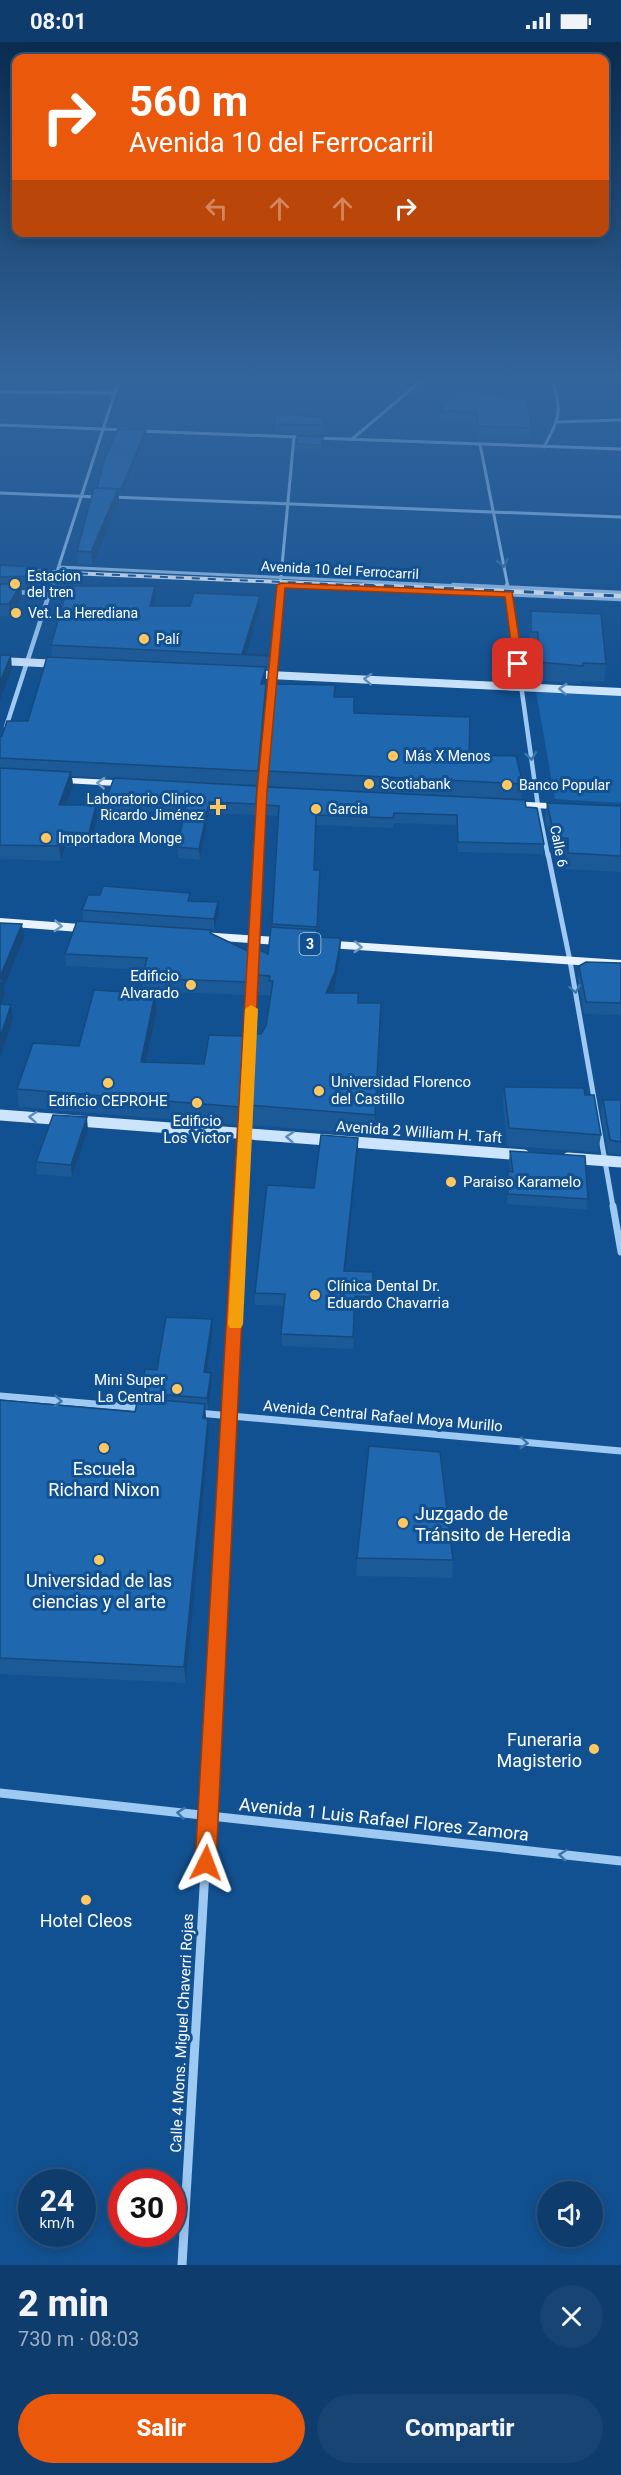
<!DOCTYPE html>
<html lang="es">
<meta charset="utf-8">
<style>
:root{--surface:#0e3d6d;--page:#174472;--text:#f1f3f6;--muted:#9baec2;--line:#2e5680;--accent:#ea580c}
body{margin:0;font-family:Roboto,sans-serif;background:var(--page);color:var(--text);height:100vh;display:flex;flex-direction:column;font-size:22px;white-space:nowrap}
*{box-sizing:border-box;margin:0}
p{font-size:20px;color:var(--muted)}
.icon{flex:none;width:33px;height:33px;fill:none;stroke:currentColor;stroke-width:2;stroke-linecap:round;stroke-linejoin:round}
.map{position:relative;height:2223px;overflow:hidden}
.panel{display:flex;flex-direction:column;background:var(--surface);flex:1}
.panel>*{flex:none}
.top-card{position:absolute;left:12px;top:12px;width:597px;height:183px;border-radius:12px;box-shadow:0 3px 15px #0003,0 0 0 2px var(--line);background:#ea580c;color:#fff;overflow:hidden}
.buttons{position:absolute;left:537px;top:2139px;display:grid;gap:12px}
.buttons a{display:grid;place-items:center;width:66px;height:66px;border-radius:50%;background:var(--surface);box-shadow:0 3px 15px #0003,0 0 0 2px var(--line);font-size:30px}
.speed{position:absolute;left:18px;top:2127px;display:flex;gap:12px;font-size:30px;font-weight:700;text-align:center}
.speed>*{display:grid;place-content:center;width:78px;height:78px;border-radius:50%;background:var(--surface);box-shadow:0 3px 15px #0003,0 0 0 2px var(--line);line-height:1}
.speed small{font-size:15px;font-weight:400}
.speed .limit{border:9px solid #d22;background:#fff;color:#111}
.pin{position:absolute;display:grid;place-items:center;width:51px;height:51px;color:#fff;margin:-26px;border-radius:12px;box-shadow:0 3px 9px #0006}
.me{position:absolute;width:66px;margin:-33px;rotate:3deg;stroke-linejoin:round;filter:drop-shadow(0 0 4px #0008)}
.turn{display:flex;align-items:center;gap:21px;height:126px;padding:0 18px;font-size:27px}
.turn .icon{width:78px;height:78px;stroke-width:2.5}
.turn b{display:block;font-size:42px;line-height:51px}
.lanes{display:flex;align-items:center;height:57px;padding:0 18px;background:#0003;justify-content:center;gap:30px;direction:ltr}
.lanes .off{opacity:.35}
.round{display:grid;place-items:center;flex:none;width:63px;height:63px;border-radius:32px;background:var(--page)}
.head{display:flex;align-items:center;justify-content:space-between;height:102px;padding:0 18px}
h1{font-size:36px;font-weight:800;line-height:45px}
.cta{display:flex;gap:12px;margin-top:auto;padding:12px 18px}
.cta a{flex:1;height:69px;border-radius:36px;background:var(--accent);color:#fff;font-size:24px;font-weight:800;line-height:69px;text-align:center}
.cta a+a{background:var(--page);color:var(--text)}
.status{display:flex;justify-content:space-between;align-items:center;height:42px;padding:0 30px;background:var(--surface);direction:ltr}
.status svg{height:16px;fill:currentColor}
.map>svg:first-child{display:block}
.green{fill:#1964ab}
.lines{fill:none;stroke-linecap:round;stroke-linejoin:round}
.street-far4{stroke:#9ec9f2;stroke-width:3}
.street-far3{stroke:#9ec9f2;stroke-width:4.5}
.street-far2{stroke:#9ec9f2;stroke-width:5}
.street-far1{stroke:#9ec9f2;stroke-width:7}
.street{stroke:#9ec9f2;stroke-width:9}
.secondary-far1{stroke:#cce4fc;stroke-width:8}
.secondary{stroke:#cce4fc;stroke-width:11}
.primary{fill:#e9f3ff;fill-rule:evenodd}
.rail-far1-casing{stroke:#fff;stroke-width:4}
.rail-casing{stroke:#fff;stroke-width:4.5}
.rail-far1{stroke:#125191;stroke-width:2;stroke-dasharray:8;stroke-linecap:butt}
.rail{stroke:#125191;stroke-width:3;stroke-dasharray:10;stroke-linecap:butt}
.wall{fill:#1b5997}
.shaded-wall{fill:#16497b}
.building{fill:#1f68b0;stroke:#16497b;stroke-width:1.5}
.oneway{stroke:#3c75ae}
.oneway2{stroke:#5c8cbc}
.oneway3{stroke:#739ac2}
.route{fill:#ea580c;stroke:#983908;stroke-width:1.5}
.slow{fill:#f59e0b}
.poi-dot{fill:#ffc75f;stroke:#125191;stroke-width:2}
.labels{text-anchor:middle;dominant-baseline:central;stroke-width:6;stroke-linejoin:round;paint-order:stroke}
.far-street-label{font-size:14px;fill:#fff;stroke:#125191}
.far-poi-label{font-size:14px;fill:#fff;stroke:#125191;text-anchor:start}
.shield{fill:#125191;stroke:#b8cbde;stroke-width:1.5}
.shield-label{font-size:14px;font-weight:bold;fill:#fff}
.poi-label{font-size:15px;fill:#fff;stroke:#125191;text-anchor:start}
.street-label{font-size:15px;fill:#fff;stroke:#125191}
.near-poi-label{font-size:18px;fill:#fff;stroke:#125191}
.near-street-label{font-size:18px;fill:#fff;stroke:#125191}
</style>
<div class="status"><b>08:01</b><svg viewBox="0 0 49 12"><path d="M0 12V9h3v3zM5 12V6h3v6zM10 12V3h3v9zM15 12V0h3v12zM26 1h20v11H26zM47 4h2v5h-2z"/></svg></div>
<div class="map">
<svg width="621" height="2223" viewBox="0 0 621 2223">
<rect width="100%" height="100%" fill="#125191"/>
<path class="green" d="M536 650 621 654V761L555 757Z"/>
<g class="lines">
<g class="street-far4">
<path d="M0 350 114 351"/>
<path d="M558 380 621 378"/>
<path d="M0 383 126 388"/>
<path d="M139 389 297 395"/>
<path d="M316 396 621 407"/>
<path d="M352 397 422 338"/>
<path d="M480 402 508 545"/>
<path d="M544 405C559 378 563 368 552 338"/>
<path d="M0 451 99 455"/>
<path d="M112 455 621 475"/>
<path d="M59 525 485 545"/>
<path d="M281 543 323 545"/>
<path d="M52 545 119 338"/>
<path d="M280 545 294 395"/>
</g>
<g class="street-far3">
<path d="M286 543 621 557"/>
<path d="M453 543 621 551"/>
<path d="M507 543 538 764 548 814"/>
<path d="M0 550 49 551"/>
<path d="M6 685 52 543"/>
<path d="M259 814 262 749 281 543"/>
</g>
<g class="street-far2">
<path d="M548 812 570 919 613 1165"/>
<path d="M241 1165 259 812"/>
</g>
<g class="street-far1">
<path d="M613 1164 621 1210"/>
<path d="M0 1354 143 1366"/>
<path d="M198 1371 621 1409"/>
<path d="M217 1624 241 1164"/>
</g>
<g class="street">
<path d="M0 1751 621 1819"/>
<path d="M182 2223 217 1623"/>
</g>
<g class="secondary-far1">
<path d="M0 619 59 622"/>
<path d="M251 632 621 650"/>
</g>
<g class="secondary">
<path d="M0 1073 524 1113"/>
<path d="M568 1116 621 1120"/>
</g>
<g class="primary">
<path d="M52 735 133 739 139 742 133 745 48 740V736Z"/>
<path d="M238 745 285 747 291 750 285 753 234 750 232 748Z"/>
<path d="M507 759 567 762 573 765 567 768 503 764V760Z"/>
<path d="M0 876 93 883 99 887 93 891 0 884Z"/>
<path d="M201 890 290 896 296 900 290 904 196 897 195 894 196 891Z"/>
<path d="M320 898 621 918V926L315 905 314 902 315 899Z"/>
</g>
<g class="rail-far1-casing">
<path id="rail-far1" d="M0 528 399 545"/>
</g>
<g class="rail-casing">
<path id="rail" d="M364 543 621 554"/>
</g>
<use href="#rail-far1" class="rail-far1"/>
<use href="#rail" class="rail"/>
</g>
<g class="wall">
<path d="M527 356 531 386 530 397 478 396 477 381 441 380V369Z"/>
<path d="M323 375V392L274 390V382Z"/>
<path d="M146 388V393L122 452H118L119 459 93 523 78 522 77 509 97 446Z"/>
<path d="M297 394 323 395 322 407H297Z"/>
<path d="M0 523 32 525 33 537 27 546H21L22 555 10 575 0 574Z"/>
<path d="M155 544 156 555 154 564 260 566 246 612 269 613V626H266V639L265 642 266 656 258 743 216 741 257 744 256 773 209 771 200 818 178 816 177 805 185 771 107 768 106 757 114 736 72 734 73 744 66 763 97 777 90 805H65L61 819 0 817V695L28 679 52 615 51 603Z"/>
<path d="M531 569 606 622 604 640 581 639V642L537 638 536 608H530L529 586Z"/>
<path d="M335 643V655L354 671 469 713 523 742 521 757 267 744V729Z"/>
<path d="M547 761 621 764V830L566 827V812H553L545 776Z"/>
<path d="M265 763 526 765 544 802 543 812 458 810 457 783 393 781V786L316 783 314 828 320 838 317 895 340 916 334 951 358 961 380 981 374 1093 250 1083 249 1063 261 992 266 984 270 959H269V953H257L256 933 268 912 272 885 278 774 265 773Z"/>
<path d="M190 859 219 871 214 888 83 879 82 868Z"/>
<path d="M211 888V891L248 909 247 953 143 949 142 936 144 928 66 924 65 912Z"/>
<path d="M621 921V973L584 972 578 936 579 924Z"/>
<path d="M155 952 157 969 146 1020 204 1022 244 1012 240 1083 19 1065 17 1047 79 1004Z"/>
<path d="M504 1045 585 1053 601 1093 598 1110 507 1104 503 1062Z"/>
<path d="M603 1058H621V1113L608 1111 601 1070Z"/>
<path d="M88 1088 72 1135 37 1132 36 1120Z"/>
<path d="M358 1108 345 1229 373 1230 372 1267H355L353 1307 282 1304 281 1292 284 1264 255 1263V1251L314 1146Z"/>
<path d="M510 1109 588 1157 587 1168 507 1162 508 1129 510 1130 509 1119Z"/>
<path d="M213 1288 206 1330 212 1341 208 1367H205L206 1376 209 1393 186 1641 0 1632V1358L135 1370 141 1356V1351L157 1328Z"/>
<path d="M357 1516 453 1518 452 1536 356 1534Z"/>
</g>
<g class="shaded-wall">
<path d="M146 388V393L122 452 121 447Z"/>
<path d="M118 447 119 459 93 523 91 510Z"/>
<path d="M32 525 33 537 27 546 26 534Z"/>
<path d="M21 542 22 555 10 575 9 562Z"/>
<path d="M155 544 156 555 151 575 150 564Z"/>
<path d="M260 554V566L246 613H242Z"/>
<path d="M11 613 12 627 0 658V640Z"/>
<path d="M266 625V639L261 656V642Z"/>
<path d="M266 642V656L258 743V729Z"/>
<path d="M71 730 73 744 61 777 59 763Z"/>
<path d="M209 760V771L200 818 199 807Z"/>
<path d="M96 763 97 777 90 805 89 791Z"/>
<path d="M63 790 65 805 61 819 59 804Z"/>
<path d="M218 860 219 871 214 888V877Z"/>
<path d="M22 882 24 896 4 945 5 951 0 966V935Z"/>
<path d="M341 896 340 916 334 950 326 971V951Z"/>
<path d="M248 909 249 922 247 953V940Z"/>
<path d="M155 952 157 969 142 1038 141 1020Z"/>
<path d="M11 963 13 977 0 1015V995Z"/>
<path d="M243 994 244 1012 240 1083V1065Z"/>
<path d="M87 1075 88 1088 72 1135 71 1123Z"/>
<path d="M358 1096V1108L344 1241V1229Z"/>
<path d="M212 1277 213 1288 205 1340 204 1330Z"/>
<path d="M211 1331 212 1341 208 1367 207 1356Z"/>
<path d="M205 1362 206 1378 203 1376Z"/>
<path d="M208 1377 209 1393 186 1641 184 1625Z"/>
</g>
<g class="building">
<path d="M456 348 527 356 531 386 479 384 477 370 441 369Z"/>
<path d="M276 372 323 375V383L274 382Z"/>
<path d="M118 387 146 388 121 447 97 446 104 418Z"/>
<path d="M297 394 323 395 322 403 297 402Z"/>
<path d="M94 446 118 447 91 510 77 509Z"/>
<path d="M0 523 32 525 26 534 0 535Z"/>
<path d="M0 542H21L9 562H0Z"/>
<path d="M68 544H155L150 564H190L194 551 260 554 242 612 269 613V614L51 603Z"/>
<path d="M531 569 601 572 606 622 583 621V624L538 620V590H531Z"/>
<path d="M0 613H11L0 640Z"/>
<path d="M47 615 266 625 261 642H266L258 729 0 716V695L2 694 7 679H28Z"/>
<path d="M275 642 335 643 334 655H354V671L470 675 469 713 516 714 523 742 267 729Z"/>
<path d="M0 726 71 730 59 763H96L89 791 63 790 59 804 0 803Z"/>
<path d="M114 736 257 744 256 762 209 760 199 807 177 805 187 760 106 757Z"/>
<path d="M266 745 525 758 526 765 537 766 544 802 458 800 457 773 394 771 393 776 316 773 314 828H320L317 885 272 882 279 764 265 763Z"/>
<path d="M547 761 621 764V814L568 811V796H555Z"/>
<path d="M103 844 190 851 188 859 218 860 214 877 82 868 88 853H100Z"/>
<path d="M77 879 211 888 210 891 248 909 247 940 142 936 147 916 65 912Z"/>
<path d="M0 881 22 882 0 935Z"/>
<path d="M271 885 317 888 316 895 341 896 335 930 326 951H358V961H381L375 1073 249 1063 253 992H261L266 984 273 939H269L270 934 256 933 258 907 268 912Z"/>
<path d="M586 920 621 921V961L586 960 579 924Z"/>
<path d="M0 937H3L0 945Z"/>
<path d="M94 948 155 952 141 1020 204 1022 209 993 243 994 240 1065 17 1047 33 1001 79 1004Z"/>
<path d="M0 962 11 963 0 995Z"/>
<path d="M504 1045 584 1046 585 1053H594L601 1093 509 1086Z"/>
<path d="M603 1058H621V1100L610 1098Z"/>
<path d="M53 1073 87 1075 71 1123 36 1120Z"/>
<path d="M321 1093 358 1096 344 1229 373 1230V1255L355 1254 353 1295 281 1292 285 1252 255 1251 267 1143 314 1146Z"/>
<path d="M510 1109 585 1114 588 1157 508 1152V1129L513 1130Z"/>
<path d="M166 1275 212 1277 204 1330 211 1331 207 1356 141 1351 145 1327 157 1328Z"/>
<path d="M138 1356 205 1362 203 1376 208 1377 184 1625 0 1616V1358L135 1370Z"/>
<path d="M369 1404 440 1410 453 1518 357 1516Z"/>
</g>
<defs><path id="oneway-chevron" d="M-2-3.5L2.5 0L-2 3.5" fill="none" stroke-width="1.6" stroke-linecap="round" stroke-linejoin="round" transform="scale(1.5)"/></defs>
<g class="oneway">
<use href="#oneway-chevron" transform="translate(503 521) rotate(79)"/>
<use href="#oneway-chevron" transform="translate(531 714) rotate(82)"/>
<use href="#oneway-chevron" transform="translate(575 947) rotate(80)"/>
<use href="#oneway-chevron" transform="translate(58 1359) rotate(5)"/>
<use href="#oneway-chevron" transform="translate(524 1401) rotate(5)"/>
<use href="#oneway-chevron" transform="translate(181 1771) rotate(-174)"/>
<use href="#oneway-chevron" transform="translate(563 1813) rotate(-174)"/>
</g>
<g class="oneway2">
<use href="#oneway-chevron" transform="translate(368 637) rotate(-177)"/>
<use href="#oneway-chevron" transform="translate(563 647) rotate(-177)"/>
<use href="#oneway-chevron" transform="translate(33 1075) rotate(-176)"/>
<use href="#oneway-chevron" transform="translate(290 1095) rotate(-176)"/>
</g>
<g class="oneway3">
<use href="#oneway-chevron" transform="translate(101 741) rotate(-177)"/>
<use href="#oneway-chevron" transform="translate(58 884) rotate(4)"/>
<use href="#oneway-chevron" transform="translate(358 905) rotate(4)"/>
</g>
<linearGradient id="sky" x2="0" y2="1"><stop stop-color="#0a2d50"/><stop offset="0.52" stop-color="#33659d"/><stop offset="1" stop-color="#33659d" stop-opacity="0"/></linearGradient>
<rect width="621" height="649" fill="url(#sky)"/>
<path class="route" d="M281 541 512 550 523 622 518 624 514 622 505 555 285 546 267 749 216 1821 213 1828 206 1831 198 1828 195 1821 257 749 277 543Z"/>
<path class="slow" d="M251 963 258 967 243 1282 241 1286H230L228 1282 245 967Z"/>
<g class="poi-dot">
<circle cx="15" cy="542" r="6"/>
<circle cx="16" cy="571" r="6"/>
<circle cx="144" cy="597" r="6"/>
<circle cx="393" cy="714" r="6"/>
<circle cx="369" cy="742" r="6"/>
<circle cx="507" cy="743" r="6"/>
<path d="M215 756h6v6h6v6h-6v6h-6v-6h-6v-6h6z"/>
<circle cx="316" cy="767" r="6"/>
<circle cx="46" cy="796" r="6"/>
<circle cx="191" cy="943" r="6"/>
<circle cx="108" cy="1041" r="6"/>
<circle cx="319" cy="1049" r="6"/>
<circle cx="197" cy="1061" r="6"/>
<circle cx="451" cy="1140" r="6"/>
<circle cx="315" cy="1253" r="6"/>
<circle cx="177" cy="1347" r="6"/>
<circle cx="104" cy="1406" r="6"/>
<circle cx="403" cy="1481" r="6"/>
<circle cx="99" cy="1518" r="6"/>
<circle cx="594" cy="1707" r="6"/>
<circle cx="86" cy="1858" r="6"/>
</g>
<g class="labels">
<g class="far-street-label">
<text transform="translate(340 528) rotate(3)">Avenida 10 del Ferrocarril</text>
<text transform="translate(559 804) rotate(79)">Calle 6</text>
</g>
<g class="far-poi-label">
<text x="27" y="534">Estacion<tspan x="27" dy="16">del tren</tspan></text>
<text x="28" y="571">Vet. La Herediana</text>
<text x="156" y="597">Palí</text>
<text x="405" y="714">Más X Menos</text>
<text x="381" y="742">Scotiabank</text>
<text x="519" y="743">Banco Popular</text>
<text x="204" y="757" text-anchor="end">Laboratorio Clinico<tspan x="204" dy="16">Ricardo Jiménez</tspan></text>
<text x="328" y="767">Garcia</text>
<text x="58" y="796">Importadora Monge</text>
</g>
<rect class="shield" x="299.5" y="891" width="21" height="22" rx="4.5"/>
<g class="shield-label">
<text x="310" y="902">3</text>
</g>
<g class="poi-label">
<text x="179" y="934" text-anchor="end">Edificio<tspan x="179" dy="17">Alvarado</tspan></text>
<text x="331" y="1040">Universidad Florenco<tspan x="331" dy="17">del Castillo</tspan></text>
<text x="108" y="1059" text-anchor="middle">Edificio CEPROHE</text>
<text x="197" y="1079" text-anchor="middle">Edificio<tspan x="197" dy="17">Los Victor</tspan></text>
<text x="463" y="1140">Paraiso Karamelo</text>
<text x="327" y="1244">Clínica Dental Dr.<tspan x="327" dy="17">Eduardo Chavarria</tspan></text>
<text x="165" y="1338" text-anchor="end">Mini Super<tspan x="165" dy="17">La Central</tspan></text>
</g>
<g class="street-label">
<text transform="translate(419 1090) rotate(4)">Avenida 2 William H. Taft</text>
<text transform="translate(383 1374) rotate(5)">Avenida Central Rafael Moya Murillo</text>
<text transform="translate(182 1991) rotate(-87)">Calle 4 Mons. Miguel Chaverri Rojas</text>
</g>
<g class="near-poi-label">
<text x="104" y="1426">Escuela<tspan x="104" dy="21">Richard Nixon</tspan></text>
<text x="415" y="1471" text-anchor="start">Juzgado de<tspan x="415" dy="21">Tránsito de Heredia</tspan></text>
<text x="99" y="1538">Universidad de las<tspan x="99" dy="21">ciencias y el arte</tspan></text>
<text x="582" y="1697" text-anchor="end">Funeraria<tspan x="582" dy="21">Magisterio</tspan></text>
<text x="86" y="1878">Hotel Cleos</text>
</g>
<g class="near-street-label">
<text transform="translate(384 1777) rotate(6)">Avenida 1 Luis Rafael Flores Zamora</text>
</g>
</g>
</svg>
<div class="buttons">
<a><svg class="icon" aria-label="sound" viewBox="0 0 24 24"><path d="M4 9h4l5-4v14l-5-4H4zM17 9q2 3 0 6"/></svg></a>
</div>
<div class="speed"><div>24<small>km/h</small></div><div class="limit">30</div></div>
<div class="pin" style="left:518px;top:622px;background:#d93025"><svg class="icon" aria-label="arrive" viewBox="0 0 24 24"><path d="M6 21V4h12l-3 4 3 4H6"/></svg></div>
<svg class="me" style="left:206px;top:1821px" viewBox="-20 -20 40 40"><path d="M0-17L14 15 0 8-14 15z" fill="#ea580c" stroke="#fff" stroke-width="4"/></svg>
<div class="top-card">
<div class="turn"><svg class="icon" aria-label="right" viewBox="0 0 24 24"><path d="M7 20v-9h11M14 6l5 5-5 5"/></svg><div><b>560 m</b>Avenida 10 del Ferrocarril</div></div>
<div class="lanes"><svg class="icon off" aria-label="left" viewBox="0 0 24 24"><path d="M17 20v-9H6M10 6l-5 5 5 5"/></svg><svg class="icon off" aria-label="ahead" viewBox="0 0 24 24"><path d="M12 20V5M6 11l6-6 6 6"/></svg><svg class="icon off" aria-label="ahead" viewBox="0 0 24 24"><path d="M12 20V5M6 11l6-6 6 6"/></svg><svg class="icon" aria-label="right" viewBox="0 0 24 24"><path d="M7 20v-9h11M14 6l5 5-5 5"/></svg></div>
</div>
</div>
<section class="panel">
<div class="head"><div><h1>2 min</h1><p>730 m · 08:03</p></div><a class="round"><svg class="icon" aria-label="close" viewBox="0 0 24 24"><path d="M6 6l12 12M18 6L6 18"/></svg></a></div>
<div class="cta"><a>Salir</a><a>Compartir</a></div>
</section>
